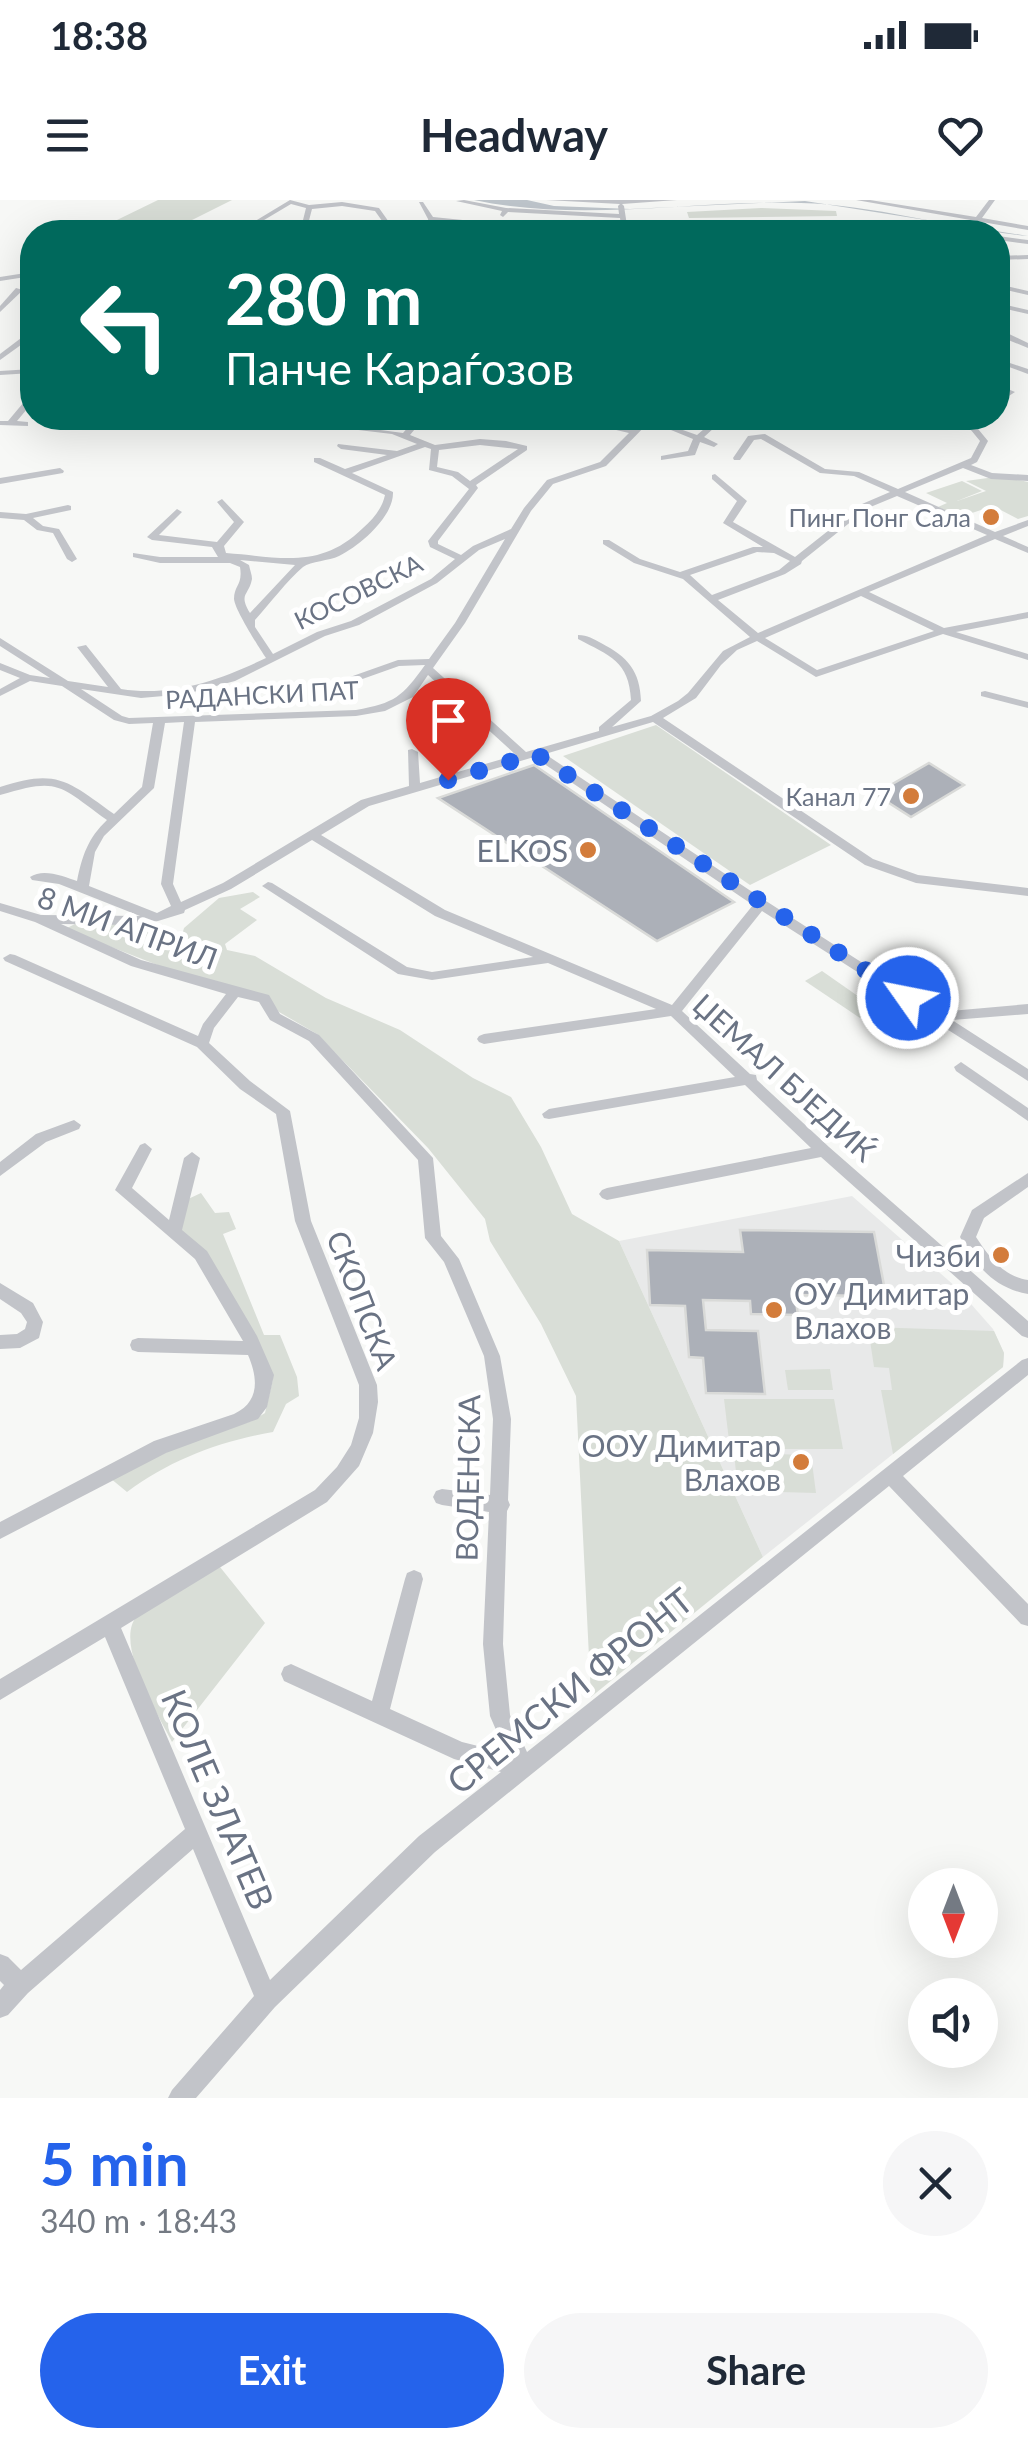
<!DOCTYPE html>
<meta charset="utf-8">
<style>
:root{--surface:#fff;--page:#f6f6f7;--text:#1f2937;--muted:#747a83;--accent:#2563eb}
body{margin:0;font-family:Lato,sans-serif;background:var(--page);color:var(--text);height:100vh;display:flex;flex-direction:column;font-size:38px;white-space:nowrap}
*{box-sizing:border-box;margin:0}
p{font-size:32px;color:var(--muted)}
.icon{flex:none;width:55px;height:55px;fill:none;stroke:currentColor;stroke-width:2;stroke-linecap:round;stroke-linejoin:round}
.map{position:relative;height:1898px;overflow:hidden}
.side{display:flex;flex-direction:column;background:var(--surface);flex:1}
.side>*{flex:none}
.hud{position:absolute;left:20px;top:20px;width:990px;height:210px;border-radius:40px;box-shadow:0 10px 40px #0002;background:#00695c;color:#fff;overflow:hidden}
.needle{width:65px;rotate:180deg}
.fabs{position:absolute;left:908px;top:1668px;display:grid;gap:20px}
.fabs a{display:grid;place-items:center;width:90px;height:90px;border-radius:50%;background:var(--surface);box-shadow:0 10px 40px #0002;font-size:50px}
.pin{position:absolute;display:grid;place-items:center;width:85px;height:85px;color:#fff;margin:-102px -42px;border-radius:50% 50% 50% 0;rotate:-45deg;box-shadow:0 0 10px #0007}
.pin .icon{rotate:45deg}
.me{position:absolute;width:110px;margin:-55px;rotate:303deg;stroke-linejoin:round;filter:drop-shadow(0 0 8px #0008)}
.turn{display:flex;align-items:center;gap:35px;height:210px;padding:0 40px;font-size:45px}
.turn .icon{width:130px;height:130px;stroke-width:2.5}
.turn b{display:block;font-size:70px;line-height:85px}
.round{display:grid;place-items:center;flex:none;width:105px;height:105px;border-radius:52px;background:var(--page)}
.headline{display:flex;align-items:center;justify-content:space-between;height:170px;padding:0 40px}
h1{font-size:60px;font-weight:700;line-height:75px;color:var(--accent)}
.action{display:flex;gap:20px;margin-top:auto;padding:20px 40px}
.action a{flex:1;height:115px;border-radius:60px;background:var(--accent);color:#fff;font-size:40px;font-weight:700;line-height:115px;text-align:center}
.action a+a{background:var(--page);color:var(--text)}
.status{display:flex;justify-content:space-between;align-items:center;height:70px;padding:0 50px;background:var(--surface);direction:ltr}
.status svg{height:28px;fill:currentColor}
header{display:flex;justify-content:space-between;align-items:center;height:130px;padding:0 40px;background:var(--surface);font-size:45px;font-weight:700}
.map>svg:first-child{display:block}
.built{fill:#e8e9e9}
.green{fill:#d9ded7}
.water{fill:#bec5cb}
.building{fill:#acb0b8;stroke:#d9dad8;stroke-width:2.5}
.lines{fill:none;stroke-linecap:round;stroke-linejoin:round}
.minor{fill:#c2c4c9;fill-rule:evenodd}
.route{stroke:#2563eb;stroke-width:18;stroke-dasharray:0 32.4}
.poi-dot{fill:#d37c3b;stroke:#fff;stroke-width:4}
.labels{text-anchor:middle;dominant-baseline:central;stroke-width:10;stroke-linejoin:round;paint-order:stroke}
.far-poi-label{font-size:25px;fill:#6a7384;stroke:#fff;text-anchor:end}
.far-street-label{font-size:25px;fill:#6a7384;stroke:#fff}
.poi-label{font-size:30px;fill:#6a7384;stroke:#fff;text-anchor:end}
.street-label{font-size:30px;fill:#6a7384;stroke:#fff}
.near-street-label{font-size:35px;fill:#6a7384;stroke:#fff}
</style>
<div class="status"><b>18:38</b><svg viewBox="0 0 49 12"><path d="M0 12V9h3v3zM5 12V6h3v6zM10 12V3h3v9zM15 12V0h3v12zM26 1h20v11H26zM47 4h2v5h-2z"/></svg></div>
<header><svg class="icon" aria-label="menu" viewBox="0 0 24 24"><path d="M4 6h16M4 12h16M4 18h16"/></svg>Headway<svg class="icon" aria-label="heart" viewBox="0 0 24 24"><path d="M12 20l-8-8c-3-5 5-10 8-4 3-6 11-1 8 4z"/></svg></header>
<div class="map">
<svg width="1028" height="1898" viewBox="0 0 1028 1898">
<rect width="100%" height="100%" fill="#f7f8f6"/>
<path class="built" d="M852 996 956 1087 993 1129 1004 1153 1003 1167 763 1357 619 1041Z"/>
<g class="green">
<path d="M158 0H232L174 29 117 20Z"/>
<path d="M761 8 836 11 837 16 689 18 687 12Z"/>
<path d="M1002 276 1028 282V316L1018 319 993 306 960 317 938 307 947 303 926 293 962 281 982 291 957 301 986 291 966 281Z"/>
<path d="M656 525 831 645 750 685 563 556Z"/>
<path d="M253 692 260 697 240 709 257 720 225 744 227 750 255 756 326 798 400 830 473 878 511 897 541 947 572 1014 619 1041 763 1357 591 1497 576 1196 541 1124 490 1041 485 1019 428 948 317 834 279 812 269 799 160 766 65 729 75 724 147 723 152 726 142 744 162 749 189 746 182 735 184 728 219 698Z"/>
<path d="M822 771 875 808 860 818 805 781Z"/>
<path d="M201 993 215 1013 229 1012 236 1029 223 1034 264 1135H280L297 1177 299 1196 286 1204 273 1232C220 1241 170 1260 127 1292L110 1278 200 1237 252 1221 265 1213 273 1179 180 1029 186 1000Z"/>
<path d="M868 1127 994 1131 1004 1153 1003 1167 893 1254 881 1190H892L889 1168 874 1167Z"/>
<path d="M830 1169 833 1190H788L785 1170Z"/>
<path d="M724 1199H834L843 1249H730Z"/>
<path d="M734 1253 811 1255 816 1293 738 1291Z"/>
<path d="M220 1367 265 1423 172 1542C158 1514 111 1439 139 1414 162 1395 195 1382 220 1367Z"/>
</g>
<path class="water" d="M474 0H527L554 6 630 9 805 1 1028 36C952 29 877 5 801 3 691 0 582 23 474 0Z"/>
<g class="building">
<path d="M929 563 964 585 911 617 875 594Z"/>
<path d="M534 565 734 702 657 741 438 598Z"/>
<path d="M740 1030 874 1032 886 1096 795 1095 798 1115 751 1114 750 1101 703 1100 706 1130 758 1131 765 1194 706 1193 703 1158 689 1157 685 1106 650 1105 647 1050 743 1052Z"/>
</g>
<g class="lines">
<g class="minor">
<path d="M290 0 309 5 342 2 379 8 396 32H390L375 11 342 6 312 9 306 32H300L306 8 291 4 244 32H237Z"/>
<path d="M464 0 506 8 619 14 618 6 620 4 546 0H677L622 4 624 6 628 32H622L620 18 508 12 503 17 500 15 502 11 456 1Z"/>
<path d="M856 0H870L976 17 989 0H995L982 18 1028 26V30Z"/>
<path d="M419 2H423L433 17 584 32H564L435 21 436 32H430L428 19Z"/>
<path d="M899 20 950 30 953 32H943L897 23Z"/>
<path d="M705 21 708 23V29L691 32 703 27 702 23Z"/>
<path d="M841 29 843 32H837L839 30Z"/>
<path d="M998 36 1028 40V44L998 40Z"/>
<path d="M1028 55V59L998 60V56Z"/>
<path d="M32 72V76L0 81V77Z"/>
<path d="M998 84 1028 91V95L998 88Z"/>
<path d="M16 88 23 90 0 112V106Z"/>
<path d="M998 103 1028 110V114L998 107Z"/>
<path d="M998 125 1007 133 1028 143V148L1001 137 998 131Z"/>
<path d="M29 132H32V137L0 160V154Z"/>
<path d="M998 159 1028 169V174L998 163Z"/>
<path d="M32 169V173L0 175V171Z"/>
<path d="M998 185 1015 192 998 203V198L1005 192 998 190Z"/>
<path d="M29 196H32V203L17 221 28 222V226L0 225V221H8Z"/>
<path d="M270 218H291L403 233 416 218H424L410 235 435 245 480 239 506 241 527 246V250L476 285 478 288 438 341V344L461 355 473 346 511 329 524 308 547 280 600 262 629 233 599 226 593 218H601L605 222 633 229 645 218H653L606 266 553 284 531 311 465 423 433 468 526 552 599 531V527L631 500C629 461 610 456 578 439V435C588 435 593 439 601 443 628 457 640 471 641 501L612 527 651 516 678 501 688 493 723 451 750 437 683 379 634 363 603 344V340H609L640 359 680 372 753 347H763L723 323 737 301 712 279V275L715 274 747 301 733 322 795 357 862 304 890 292 854 276 820 273 761 239 754 240 740 260H734L733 258 748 236 765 234 825 269 859 272 898 289 971 258 980 241 961 218H969L988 241 977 262 971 265 992 273 1028 275V281L991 279 963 268 905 292 995 332 1028 320V326L1003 336 1028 347V353L995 339 869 392 944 428 1028 412V418L956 432 1028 454V460L943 434 816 477 757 441 737 450 721 465 696 498 663 518 873 659 918 675 1028 688V696L916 683 865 665 653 522 545 554 766 701 939 812 1028 804V814L952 820 1028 869V881L762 711 682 811 750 874 756 875 757 880 829 947 1028 1121V1138L1022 1136 821 957 607 1000 602 998 599 994 602 990 607 988 811 948 745 885 549 919 544 918 542 914 549 909 735 877 671 816 484 844 479 842 477 839 479 836 484 834 656 809 548 763 432 780 398 774 262 686 268 682 272 683 407 767 432 772 533 757 435 716 312 640 231 689 185 710 184 713 158 721 133 725 61 724 141 760 269 795 280 814 319 835 433 958 441 1036 459 1059 500 1156 511 1219 508 1300 510 1305 507 1311 503 1444 510 1515 527 1552 1022 1160 1028 1158V1175L903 1276 1028 1404V1426L1021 1424 889 1286 435 1652 275 1807 196 1898H168L172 1890 254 1796 193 1649 28 1793 8 1815 0 1818V1790L4 1785 0 1781V1754L8 1757 21 1770 185 1629 105 1437 0 1500V1479L315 1290 337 1267 351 1245 359 1218V1185L295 1021 276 914 240 889 197 847 5 761 3 758 10 754 15 755 198 836 203 824 226 794 131 766 35 722 0 711V703L41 715 140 716 59 684 32 680 30 677C43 668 63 676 77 681 82 656 88 638 107 620 58 585 60 577 0 595V587C57 568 68 581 114 614L142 587 153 523 129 524 114 520 62 486 30 481 0 496V489L20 478 0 470V463L30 475 50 478 0 446V438L68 481 108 487 77 447 86 445 121 489C173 497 220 480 266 458 258 446 235 410 234 399 234 385 243 385 240 367L230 363H160L133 357V353L160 357H218L212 347 152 340 147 337 177 309 182 312 159 335 217 342 234 322 217 302 222 299 244 322 224 346 226 353C280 357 320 370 363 328 373 319 382 309 385 295L314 262V258H320L345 269 387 255 341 249 337 246 338 244 397 251 417 244 392 234 274 220ZM480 245 518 249 470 281 458 272 437 267 439 250ZM425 247 431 249 429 270 452 276 469 289 428 341 430 347 455 359 431 379 351 421 317 432 273 454 255 427V420C271 402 286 382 303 367 311 361 329 361 339 356 361 345 394 316 393 292L352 273ZM897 296 987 335 758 433 718 400 785 374 801 364 802 361 868 308ZM505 339 455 423 429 459 398 460 350 477 349 479 354 482 399 466 425 465C402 497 395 503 356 510L129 518 122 516 81 489 141 498 186 494 235 481 325 436 359 425 437 383 479 350ZM757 352 774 353 790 361 779 370 712 395 690 375ZM240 360 295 365 250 413C238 393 249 396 252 379 252 375 250 370 249 365ZM861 396 934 431 817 470 765 438ZM428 475 516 555 420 583 418 552 412 549 408 550 409 586 361 600 223 683 181 702 173 684 195 522 356 516 385 511 413 497ZM184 522 161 684 171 706 157 713 89 686 95 652 104 636 154 588 165 523ZM534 557 753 705 672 805 445 710 321 635 369 606ZM238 797 259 802 270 820 309 841 418 960 425 1038 444 1062 484 1156 493 1219 490 1295 442 1289 436 1291 433 1297 436 1303 442 1305 489 1312 483 1444 490 1516 506 1553 462 1542 390 1509 423 1379 421 1373 414 1370 407 1373 405 1379 372 1501 291 1464 284 1467 281 1474 284 1481 454 1559 501 1572 419 1636 270 1780 121 1428 327 1302 359 1266 373 1233 378 1202 377 1185 311 1021 290 911 250 881 209 843 214 828Z"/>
<path d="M682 218H690L680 229 697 235 717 218H725L704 237 718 244 714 247 700 242 695 255 661 260V256L688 251 693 239 671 230Z"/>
<path d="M60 268 64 271 63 273 0 284V278Z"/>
<path d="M68 305 71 306V310L33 318 43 326 59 329 77 359 72 362 67 359 53 333 37 330 24 320 0 318V312L26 314Z"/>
<path d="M985 491 1028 502V508L981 496V492Z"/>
<path d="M961 862 1028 908V921L956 871 954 867Z"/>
<path d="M74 920 81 925 79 929 46 942 0 976V962L36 934Z"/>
<path d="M145 943 152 949 132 988 169 1020 184 958 192 952 200 958 182 1030 207 1051 257 1136 274 1175 267 1207 258 1219 166 1253 0 1339V1322L154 1241 234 1214C260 1202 258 1178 248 1155L138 1152 132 1150 130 1145 132 1140 138 1138 243 1141 195 1059 115 990 140 945Z"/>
<path d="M1028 973V987L984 1018 976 1037C989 1057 1003 1076 1028 1080V1094C994 1088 976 1066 960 1037L972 1010Z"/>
<path d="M0 1083 33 1103 43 1122 39 1138 20 1148 0 1149V1135L17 1134 25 1129 27 1122 21 1113 0 1099Z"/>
</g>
</g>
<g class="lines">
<path class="route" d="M448 580 536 554 908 798"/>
</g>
<g class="poi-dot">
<circle cx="991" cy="317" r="10"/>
<circle cx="911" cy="596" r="10"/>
<circle cx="588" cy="650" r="10"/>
<circle cx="1001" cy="1055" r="10"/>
<circle cx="774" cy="1110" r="10"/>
<circle cx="801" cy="1262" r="10"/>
</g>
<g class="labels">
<g class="far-poi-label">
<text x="971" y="317">Пинг Понг Сала</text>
<text x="891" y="596">Канал 77</text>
</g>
<g class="far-street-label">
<text transform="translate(358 391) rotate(-26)">КОСОВСКА</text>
<text transform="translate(262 494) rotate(-3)">РАДАНСКИ ПАТ</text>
</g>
<g class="poi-label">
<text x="568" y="650">ELKOS</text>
<text x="981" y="1055">Чизби</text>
<text x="794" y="1093" text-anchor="start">ОУ Димитар<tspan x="794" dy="34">Влахов</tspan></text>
<text x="781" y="1245">ООУ Димитар<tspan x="781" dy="34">Влахов</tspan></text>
</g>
<g class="street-label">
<text transform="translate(128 727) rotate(20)">8 МИ АПРИЛ</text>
<text transform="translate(785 877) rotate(42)">ЏЕМАЛ БЈЕДИЌ</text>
<text transform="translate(363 1100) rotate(69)">СКОПСКА</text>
<text transform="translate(467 1278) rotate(-89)">ВОДЕНСКА</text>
</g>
<g class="near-street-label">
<text transform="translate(569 1490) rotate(-39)">СРЕМСКИ ФРОНТ</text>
<text transform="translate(219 1599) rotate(67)">КОЛЕ ЗЛАТЕВ</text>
</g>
</g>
</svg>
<div class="fabs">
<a><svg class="needle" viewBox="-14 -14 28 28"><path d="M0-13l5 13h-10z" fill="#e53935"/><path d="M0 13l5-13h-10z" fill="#747a83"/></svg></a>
<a><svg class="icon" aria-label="sound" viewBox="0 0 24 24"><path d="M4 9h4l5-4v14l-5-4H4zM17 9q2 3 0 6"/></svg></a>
</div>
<div class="pin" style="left:448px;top:580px;background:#d93025"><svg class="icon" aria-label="arrive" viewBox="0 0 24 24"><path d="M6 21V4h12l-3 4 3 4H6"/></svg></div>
<svg class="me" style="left:908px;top:798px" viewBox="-20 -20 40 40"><circle r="17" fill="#2563eb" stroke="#fff" stroke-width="3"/><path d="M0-11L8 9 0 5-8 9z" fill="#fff"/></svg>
<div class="hud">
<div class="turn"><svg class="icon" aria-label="left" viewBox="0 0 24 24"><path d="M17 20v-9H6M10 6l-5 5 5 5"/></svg><div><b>280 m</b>Панче Караѓозов</div></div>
</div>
</div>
<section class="side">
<div class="headline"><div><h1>5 min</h1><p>340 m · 18:43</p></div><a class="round"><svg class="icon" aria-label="close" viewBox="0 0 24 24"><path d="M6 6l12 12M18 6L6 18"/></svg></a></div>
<div class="action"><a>Exit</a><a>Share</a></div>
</section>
